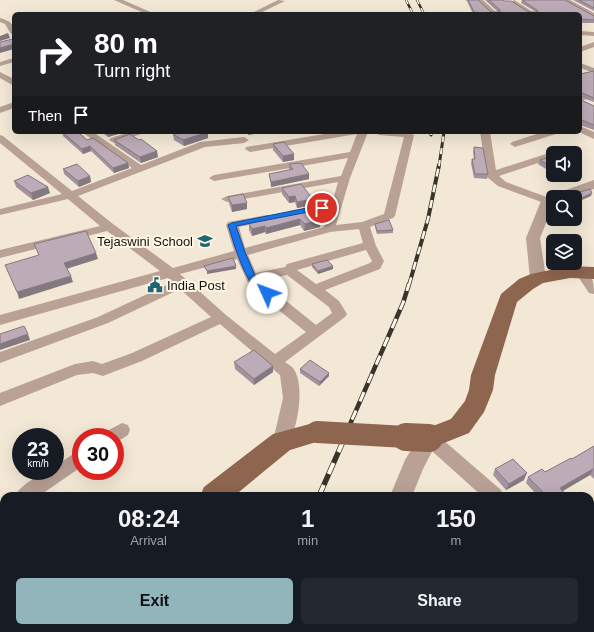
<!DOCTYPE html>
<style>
:root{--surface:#171b24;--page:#242831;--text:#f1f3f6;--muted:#9ea1a6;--accent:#92b4bb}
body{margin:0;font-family:Helvetica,sans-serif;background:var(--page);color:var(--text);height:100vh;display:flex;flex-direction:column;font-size:15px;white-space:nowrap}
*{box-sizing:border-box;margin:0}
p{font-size:13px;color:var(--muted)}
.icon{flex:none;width:22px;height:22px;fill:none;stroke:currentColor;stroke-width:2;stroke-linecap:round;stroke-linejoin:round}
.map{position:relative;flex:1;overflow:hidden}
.side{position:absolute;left:0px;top:492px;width:594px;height:140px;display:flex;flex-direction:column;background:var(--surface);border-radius:12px 12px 0 0;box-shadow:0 4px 16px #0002}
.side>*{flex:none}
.top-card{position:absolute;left:12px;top:12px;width:570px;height:122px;border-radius:6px;box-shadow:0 4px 16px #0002;background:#202124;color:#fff;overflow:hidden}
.controls{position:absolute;left:546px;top:146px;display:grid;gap:8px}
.controls a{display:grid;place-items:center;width:36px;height:36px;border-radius:6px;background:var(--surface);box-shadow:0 4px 16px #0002;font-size:20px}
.speed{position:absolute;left:12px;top:428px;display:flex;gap:8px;font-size:20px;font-weight:700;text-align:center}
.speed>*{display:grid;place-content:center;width:52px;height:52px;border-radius:50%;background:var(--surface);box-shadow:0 4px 16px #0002;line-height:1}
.speed small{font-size:10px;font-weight:400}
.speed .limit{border:6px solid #d22;background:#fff;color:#111}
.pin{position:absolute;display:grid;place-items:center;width:34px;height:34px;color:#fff;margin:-17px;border:2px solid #fff;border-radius:50%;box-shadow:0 1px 4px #0007}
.me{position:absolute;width:44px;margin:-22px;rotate:313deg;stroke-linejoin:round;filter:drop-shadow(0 0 3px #0008)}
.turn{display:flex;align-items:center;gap:14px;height:84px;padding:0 16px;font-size:18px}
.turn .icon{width:52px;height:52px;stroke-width:2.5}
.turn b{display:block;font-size:28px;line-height:34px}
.then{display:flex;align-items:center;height:38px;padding:0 16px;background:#0003;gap:8px;font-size:15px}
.eta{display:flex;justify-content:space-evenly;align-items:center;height:68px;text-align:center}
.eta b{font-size:24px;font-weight:700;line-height:28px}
.button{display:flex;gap:8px;margin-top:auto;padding:8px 16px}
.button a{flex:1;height:46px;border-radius:6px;background:var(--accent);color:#111;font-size:16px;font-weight:700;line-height:46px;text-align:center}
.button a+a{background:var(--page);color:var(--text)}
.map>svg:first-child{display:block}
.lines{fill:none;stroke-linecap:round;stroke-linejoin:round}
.minor{fill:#b9a195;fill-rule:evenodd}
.tertiary{fill:#b9a195;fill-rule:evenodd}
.primary{fill:#8e654e;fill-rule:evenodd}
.rail-far4-casing{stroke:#38332b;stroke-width:2.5}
.rail-far3-casing{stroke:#38332b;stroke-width:3}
.rail-far2-casing{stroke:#38332b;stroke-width:4}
.rail-far1-casing{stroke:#38332b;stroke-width:4.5}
.rail-casing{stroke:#38332b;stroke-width:5.5}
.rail-far4{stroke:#fef6e7;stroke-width:1.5;stroke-dasharray:4.5;stroke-linecap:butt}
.rail-far3{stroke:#fef6e7;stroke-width:2;stroke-dasharray:6;stroke-linecap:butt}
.rail-far2{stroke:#fef6e7;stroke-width:2.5;stroke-dasharray:8;stroke-linecap:butt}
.rail-far1{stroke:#fef6e7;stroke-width:3;stroke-dasharray:10;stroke-linecap:butt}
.rail{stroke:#fef6e7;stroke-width:4;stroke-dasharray:12;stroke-linecap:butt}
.primary-bridge-far1{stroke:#8e654e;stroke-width:22}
.primary-bridge{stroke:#8e654e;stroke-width:28}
.wall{fill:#a3939e}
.shaded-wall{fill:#847881}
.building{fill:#bdabb8;stroke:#847881}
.route{fill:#1a73e8;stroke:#114b97}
.labels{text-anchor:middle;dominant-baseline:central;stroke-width:4;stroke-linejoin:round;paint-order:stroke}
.poi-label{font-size:13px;fill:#15120b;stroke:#fef6e7;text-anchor:end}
</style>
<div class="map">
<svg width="594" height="632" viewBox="0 0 594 632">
<rect width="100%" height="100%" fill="#f3e8d5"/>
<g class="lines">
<g class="minor">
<path d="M114 0H123L155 14H146Z"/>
<path d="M278 0 285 1 258 14H250Z"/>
<path d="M476 0H483L498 14H491Z"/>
<path d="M514 0 516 1 536 14H528L512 3 511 2Z"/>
<path d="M562 0H570L594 13V18Z"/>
<path d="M0 18C10 21 14 23 14 34H11L5 24 0 22Z"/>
<path d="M580 31 594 32V36L580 35Z"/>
<path d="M594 42V47L580 52V47Z"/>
<path d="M14 58V62L0 66V62Z"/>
<path d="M580 63 594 68V73L580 68Z"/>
<path d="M0 72 14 79V86L0 78Z"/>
<path d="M594 91V97L580 101V95Z"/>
<path d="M14 102V108L0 113V107Z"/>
<path d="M580 126 594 132V139L579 132H580Z"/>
<path d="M82 132H93L141 165 200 142 244 137 249 140 244 143 205 147 78 196 113 224 173 268 234 251 226 225 228 222 267 215 271 216 273 218 271 220 239 227 245 248 324 227 329 210 294 216 290 215 288 213 290 211 294 210 332 203 338 182 227 202 221 199 227 196 341 176 348 158 214 181 209 178 214 175 350 152 357 134 250 152 245 149 246 147 336 132H368L350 178 336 225 362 222 384 214 404 137 379 135 374 132H408L414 135 395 216 393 218 370 227 376 246 384 261 380 269 325 290 339 301 347 314 345 317 285 362C288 364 291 366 293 368 306 385 297 429 288 446L282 448 276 446 273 441 283 398 280 375 220 324 142 361 108 374 103 376 93 373 77 375 0 406V393L75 364 93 361 102 364 132 353 211 317 180 289 108 323 0 363V352L98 317 173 282 168 278 0 325V315L160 271 107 231 0 258V250L100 226 68 199 0 215V209L62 194 0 143V135L3 136 72 191 132 168ZM359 229 363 243 287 264 285 267 256 273 248 255 330 232ZM366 250 372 261 370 263 316 284 297 270ZM237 259 250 287 306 332 275 354 226 315 180 274ZM287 275 329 307 332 313 316 325 260 280Z"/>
<path d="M129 132H143L141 134 114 143 109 140 111 138Z"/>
<path d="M480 132H490L496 170 549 153H557H553V158L499 176 506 182 552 199V203H544L498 186 487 177Z"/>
<path d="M543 132H558L556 134 518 146 515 147 510 144 512 142Z"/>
<path d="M581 268C593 271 594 284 594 294L589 293 575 272 576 269Z"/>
<path d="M122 423 128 425 130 430 128 435 115 443V437H103L105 432Z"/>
<path d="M429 431 435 433 501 490 504 496H482L423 443 421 438 423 433Z"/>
<path d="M81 451V467L39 496H15C20 485 43 471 55 471V466L75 453Z"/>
<path d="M4 501V519L0 521V503Z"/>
<path d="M594 566V586L590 587V567Z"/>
<path d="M405 628H435L437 632H407Z"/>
</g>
<g class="tertiary">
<path d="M594 180V189L571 197H553V206L540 238 546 278 544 282 538 283 532 282 530 278 526 238 541 201 543 198Z"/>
<path d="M429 429 436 432 439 438 423 469 412 496H390L405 460 422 432Z"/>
<path d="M334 628H360L358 632H332Z"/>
</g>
<g class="primary">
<path d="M570 266 594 267V279L570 278 543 283 533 289 517 302 495 375 493 390 484 412 469 433 429 449 420 445 416 438 420 431 451 419 465 401 469 390 471 375 501 294 519 279 531 274Z"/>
<path d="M317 422 326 425 330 432 326 439 290 450 234 496H200L204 487 273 434Z"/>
<path d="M51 628H86L85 632H50Z"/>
</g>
<g class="rail-far4-casing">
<g id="rail-far4">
<path d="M406 0 413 14"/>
<path d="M417 0 424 14"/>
</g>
</g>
<g class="rail-far3-casing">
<g id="rail-far3">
<path d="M431 132V135"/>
<path d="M439 166 444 132"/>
</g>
</g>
<g class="rail-far2-casing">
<path id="rail-far2" d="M409 285 428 219 439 165"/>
</g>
<g class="rail-far1-casing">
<path id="rail-far1" d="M344 438 403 303 409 284"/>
</g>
<g class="rail-casing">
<g id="rail">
<path d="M319 496 345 437"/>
<path d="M251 632 254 628"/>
</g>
</g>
<use href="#rail-far4" class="rail-far4"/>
<use href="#rail-far3" class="rail-far3"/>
<use href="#rail-far2" class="rail-far2"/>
<use href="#rail-far1" class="rail-far1"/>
<use href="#rail" class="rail"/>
<path class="primary-bridge-far1" d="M317 432 424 438"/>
<path class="primary-bridge" d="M406 437 429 438"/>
</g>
<g class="wall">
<path d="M465 0H478L491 12H498L485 0H503L504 1 529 12H536L521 3 522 0 594 16V23H580V14H473L467 1Z"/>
<path d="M573 0H594V11Z"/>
<path d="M594 71V102L580 97 581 100 594 106V130L580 125V74Z"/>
<path d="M62 132H78L87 140 128 163 129 168 114 173 91 151 83 154 63 136Z"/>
<path d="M101 132H117L118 134 108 137Z"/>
<path d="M208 132V138L184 146 174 140 173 134Z"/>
<path d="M114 140H139L158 157 141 163 115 145Z"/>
<path d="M273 144 294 154V160L283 162 273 150Z"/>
<path d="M474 147 488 174 487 179 474 178 471 163 472 159H474L473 152Z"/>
<path d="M553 156 546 169 538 164 540 160Z"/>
<path d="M289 164 309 179 271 187 270 179 269 174 289 170Z"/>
<path d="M63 169 90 176 91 182 79 187 64 174Z"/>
<path d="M14 181 50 193 33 200 16 187Z"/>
<path d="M282 188 313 199V205L297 208 295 202 289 203 282 194Z"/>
<path d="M228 197 247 209 232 212 229 203Z"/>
<path d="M311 209 320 227 304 231 300 225 266 234 265 232 252 236 249 230V220Z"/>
<path d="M375 224 393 230V233L377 234 375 227Z"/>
<path d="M312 264 333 269 318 274 312 267Z"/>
<path d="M234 362 273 372 254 385 235 369Z"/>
<path d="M300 369 329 376 319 386 300 373Z"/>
<path d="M594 446V479L590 475 563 491 567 496H538L526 483 528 477 545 472 572 459Z"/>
<path d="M495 469 524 480 506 490 493 475Z"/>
<path d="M594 501V521L590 517V503Z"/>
<path d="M594 600V632H471L472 631 462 628H590V616Z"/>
</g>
<g class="shaded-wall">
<path d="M8 33 10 38 0 41V36Z"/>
<path d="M14 44V49L0 53V48Z"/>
<path d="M107 132H117L118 134 108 137Z"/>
<path d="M208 132V138L184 146 183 140Z"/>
<path d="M247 132H261V133L248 135Z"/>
<path d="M90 146 91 151 83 154 82 149Z"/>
<path d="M157 151 158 157 141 163 140 157Z"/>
<path d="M294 154V160L283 162V156Z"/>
<path d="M579 154 578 158 575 159V156Z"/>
<path d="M128 163 129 168 114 173 113 168Z"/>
<path d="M553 163V167L546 169 548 165Z"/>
<path d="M309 174V179L271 187V182Z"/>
<path d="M90 176 91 182 79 187 78 181Z"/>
<path d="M48 187 50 193 33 200 31 193Z"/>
<path d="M592 193 591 196 575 203V201Z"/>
<path d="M295 196V202L289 203V197Z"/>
<path d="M313 199V205L297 208V202Z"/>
<path d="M247 203V209L232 212V205Z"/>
<path d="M300 219V225L266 234V228Z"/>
<path d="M320 220V227L304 231 305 224Z"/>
<path d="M265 226V232L252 236V229Z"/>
<path d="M96 253 98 259 66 269 64 263Z"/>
<path d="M236 266V269L207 274V271Z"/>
<path d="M333 266V269L318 274V271Z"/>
<path d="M71 276 73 282 19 299 17 292Z"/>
<path d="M28 334 30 340 0 350V344Z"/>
<path d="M273 366V372L254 385V379Z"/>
<path d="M329 373V376L319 386 320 382Z"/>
<path d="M593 469 590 475 557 494 560 488Z"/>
<path d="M527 473 524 480 506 490 509 484Z"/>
<path d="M4 624V628H10L6 632H1L0 631V628Z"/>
</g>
<g class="building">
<path d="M468 0H478L491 12H500V10L489 0H503L504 1H511L529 12H537L538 11 522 0H565L594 16V20L580 19V14H481L480 13 474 12Z"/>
<path d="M579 0H594V8Z"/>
<path d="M14 37V44L0 48V42L13 39Z"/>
<path d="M594 71V98L580 92 581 100 594 106V125L582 120 580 121V74Z"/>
<path d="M62 132H78L87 140 93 138 128 163 113 168 90 146 82 149Z"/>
<path d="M178 132H208L183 140 173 134Z"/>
<path d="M130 134 139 140 141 139 157 151 140 157 114 140Z"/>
<path d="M284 142 294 154 283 156 273 144Z"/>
<path d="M474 147 483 148 488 174H475L472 159H475Z"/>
<path d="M568 148 579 154 575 156V153H555L556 152Z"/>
<path d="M553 156V163L548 165 540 160Z"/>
<path d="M301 163 309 174 271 182 269 174 293 169 289 164Z"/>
<path d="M77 164 90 176 78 181 63 169Z"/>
<path d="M28 175 48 187 31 193 14 181Z"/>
<path d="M301 184 313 199 297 202 295 196 289 197 282 188Z"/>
<path d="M590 189 592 193 575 201V197H563Z"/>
<path d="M243 194 247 203 232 205 228 197Z"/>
<path d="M311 209 320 220 305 224 300 219 266 228 265 226 252 229 249 224V220Z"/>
<path d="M389 220 393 230 377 231 375 224Z"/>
<path d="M86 231 96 253 64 263 71 276 17 292 5 265 39 255 34 244Z"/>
<path d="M233 258 236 266 207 271 204 266Z"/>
<path d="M327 260 333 266 318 271 312 264Z"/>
<path d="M24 326 28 334 0 344V334Z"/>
<path d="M254 350 273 366 254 379 234 362Z"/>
<path d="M310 360 329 373 320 382 300 369Z"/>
<path d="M594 446V469H593L560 488 567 496H547L528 477 542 469 545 472 571 458 572 459Z"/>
<path d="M513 459 527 473 509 484 495 469Z"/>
<path d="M477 493 480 496H474Z"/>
<path d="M594 501V511L590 507V503Z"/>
<path d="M2 600 4 602V624L0 628V601Z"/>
<path d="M594 615V632H477L474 630V628H589L591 629Z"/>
<path d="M370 628H374L383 632H369Z"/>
</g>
<path class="route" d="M322 205 325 208 324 209 236 226 245 252 256 278 271 293 270 295C249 301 233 240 228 225L232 223Z"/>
<defs>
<g id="school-bare" transform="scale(1.2)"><path d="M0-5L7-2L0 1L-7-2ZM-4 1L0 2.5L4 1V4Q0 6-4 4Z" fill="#1d6672" stroke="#fef6e7" stroke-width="2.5" paint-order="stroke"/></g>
<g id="civic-bare" transform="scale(1.2)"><path d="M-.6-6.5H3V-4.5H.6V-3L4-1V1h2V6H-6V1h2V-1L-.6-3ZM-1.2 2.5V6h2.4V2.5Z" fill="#1d6672" stroke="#fef6e7" stroke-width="2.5" paint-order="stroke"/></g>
</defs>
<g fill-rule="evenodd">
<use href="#school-bare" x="205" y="241"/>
<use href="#civic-bare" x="155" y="285"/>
</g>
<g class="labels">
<g class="poi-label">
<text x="193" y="241">Tejaswini School</text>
<text x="167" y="285" text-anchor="start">India Post</text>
</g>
</g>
</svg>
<div class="controls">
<a><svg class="icon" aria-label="sound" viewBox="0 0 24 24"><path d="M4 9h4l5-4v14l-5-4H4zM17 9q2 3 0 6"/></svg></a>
<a><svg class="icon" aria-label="search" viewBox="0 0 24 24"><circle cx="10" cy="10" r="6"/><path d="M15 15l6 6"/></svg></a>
<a><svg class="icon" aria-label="layers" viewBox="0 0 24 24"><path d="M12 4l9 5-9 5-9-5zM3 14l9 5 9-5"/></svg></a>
</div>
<div class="speed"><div>23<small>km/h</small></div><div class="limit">30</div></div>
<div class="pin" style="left:322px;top:208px;background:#d93025"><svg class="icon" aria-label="arrive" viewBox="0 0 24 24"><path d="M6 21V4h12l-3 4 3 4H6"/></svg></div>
<svg class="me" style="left:267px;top:293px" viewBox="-20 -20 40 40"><circle r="19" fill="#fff"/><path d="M0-13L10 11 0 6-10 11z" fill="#1a73e8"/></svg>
<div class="top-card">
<div class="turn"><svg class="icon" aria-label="right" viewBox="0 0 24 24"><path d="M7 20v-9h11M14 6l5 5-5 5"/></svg><div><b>80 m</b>Turn right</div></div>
<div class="then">Then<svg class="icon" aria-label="arrive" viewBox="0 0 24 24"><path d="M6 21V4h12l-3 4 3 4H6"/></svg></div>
</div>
<section class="side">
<div class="eta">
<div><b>08:24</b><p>Arrival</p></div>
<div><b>1</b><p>min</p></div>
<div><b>150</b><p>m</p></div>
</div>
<div class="button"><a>Exit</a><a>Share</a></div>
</section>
</div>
